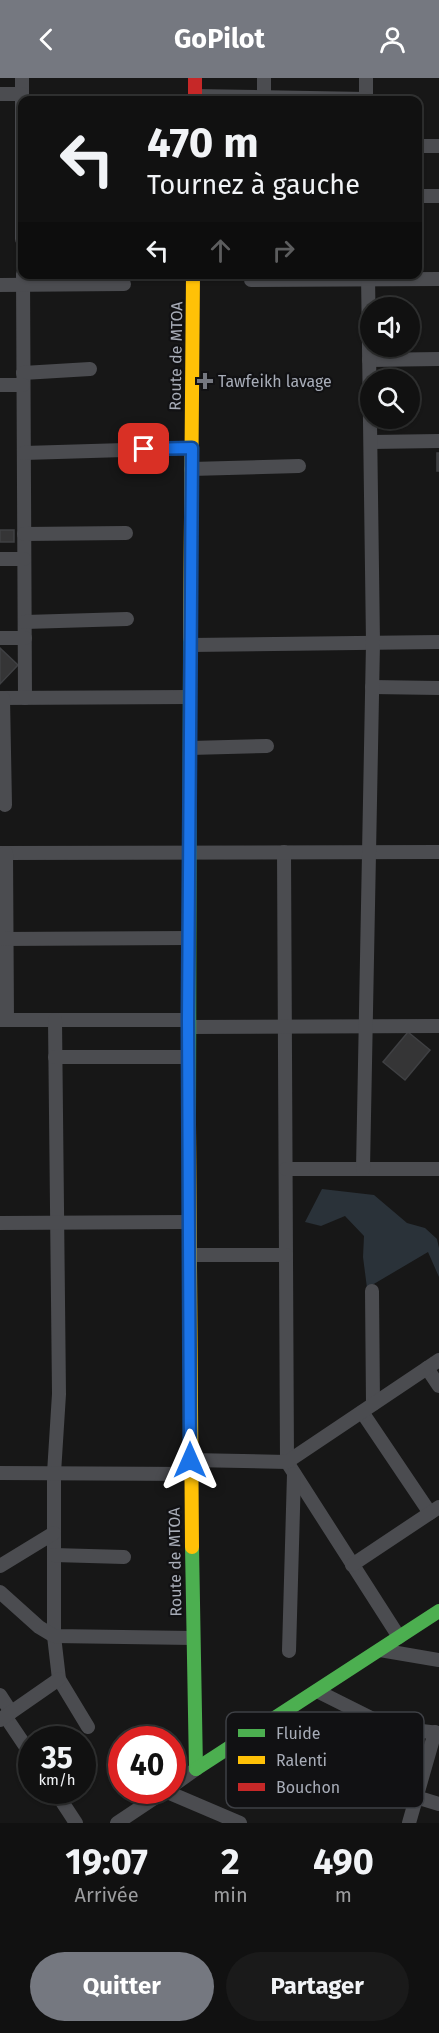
<!DOCTYPE html>
<html lang="fr">
<meta charset="utf-8">
<style>
:root{--surface:#111;--page:#1a1a1a;--text:#f1f3f6;--muted:#9c9d9f;--line:#303131;--accent:#757880}
body{margin:0;font-family:"Fira Sans",sans-serif;background:var(--page);color:var(--text);height:100vh;display:flex;flex-direction:column;font-size:22px;white-space:nowrap}
*{box-sizing:border-box;margin:0}
p{font-size:20px;color:var(--muted)}
.icon{flex:none;width:33px;height:33px;fill:none;stroke:currentColor;stroke-width:2;stroke-linecap:round;stroke-linejoin:round}
.map{position:relative;height:1745px;overflow:hidden}
.details{display:flex;flex-direction:column;background:var(--surface);flex:1}
.details>*{flex:none}
.hud{position:absolute;left:18px;top:18px;width:404px;height:183px;border-radius:12px;box-shadow:0 2px 4px #0004,0 0 0 2px var(--line);background:#111;color:var(--text);overflow:hidden}
.buttons{position:absolute;left:360px;top:219px;display:grid;gap:12px}
.buttons a{display:grid;place-items:center;width:60px;height:60px;border-radius:50%;background:var(--surface);box-shadow:0 2px 4px #0004,0 0 0 2px var(--line);font-size:30px}
.speed{position:absolute;left:18px;top:1648px;display:flex;gap:12px;font-size:30px;font-weight:700;text-align:center}
.speed>*{display:grid;place-content:center;width:78px;height:78px;border-radius:50%;background:var(--surface);box-shadow:0 2px 4px #0004,0 0 0 2px var(--line);line-height:1}
.speed small{font-size:15px;font-weight:400}
.speed .limit{border:9px solid #d22;background:#fff;color:#111}
.pin{position:absolute;display:grid;place-items:center;width:51px;height:51px;color:#fff;margin:-26px;border-radius:12px;box-shadow:0 3px 9px #0006}
.me{position:absolute;width:66px;margin:-33px;rotate:0deg;stroke-linejoin:round;filter:drop-shadow(0 0 4px #0008)}
.turn{display:flex;align-items:center;gap:21px;height:126px;padding:0 30px;font-size:27px}
.turn .icon{width:78px;height:78px;stroke-width:2.5}
.turn b{display:block;font-size:42px;line-height:51px}
.lanes{display:flex;align-items:center;height:57px;padding:0 30px;background:#0003;justify-content:center;gap:30px;direction:ltr}
.lanes .off{opacity:.35}
.eta{display:flex;justify-content:space-evenly;align-items:center;height:102px;text-align:center}
.eta b{font-size:36px;font-weight:700;line-height:42px}
.button{display:flex;gap:12px;margin-top:auto;padding:12px 30px}
.button a{flex:1;height:69px;border-radius:36px;background:var(--accent);color:#fff;font-size:24px;font-weight:700;line-height:69px;text-align:center}
.button a+a{background:var(--page);color:var(--text)}
header{display:flex;justify-content:space-between;align-items:center;height:78px;padding:0 30px;background:var(--accent);color:#fff;font-size:27px;font-weight:700}
.map>svg:first-child{display:block}
.water{fill:#2a3239}
.building{fill:#353536;stroke:#3f4043;stroke-width:1.5}
.lines{fill:none;stroke-linecap:round;stroke-linejoin:round}
.street{stroke:#4b4c50;stroke-width:14}
.fast{stroke:#4caf50;stroke-width:14}
.slow{stroke:#ffc107;stroke-width:14}
.jam{stroke:#c62828;stroke-width:14}
.route-casing{stroke:#114b97;stroke-width:15}
.route{stroke:#1a73e8;stroke-width:10}
.poi-dot{fill:#757880;stroke:#111113;stroke-width:2}
.labels{text-anchor:middle;dominant-baseline:central;stroke-width:4.5;stroke-linejoin:round;paint-order:stroke}
.street-label{font-size:16px;fill:#a8adb8;stroke:#111113}
.poi-label{font-size:16px;fill:#a8adb8;stroke:#111113;text-anchor:start}
.key{fill:#111113;stroke:#3e4045;stroke-width:1.5}
.key-label{font-size:16px;fill:#a8adb8}
</style>
<header><svg class="icon" aria-label="back" viewBox="0 0 24 24"><path d="M15 5l-7 7 7 7"/></svg>GoPilot<svg class="icon" aria-label="person" viewBox="0 0 24 24"><circle cx="12" cy="8" r="4"/><path d="M4 21q1-7 8-7t8 7"/></svg></header>
<div class="map">
<svg width="439" height="1745" viewBox="0 0 439 1745">
<rect width="100%" height="100%" fill="#171717"/>
<path class="water" d="M322 1111 374 1117 407 1145 425 1150 437 1161 439 1170V1199L428 1174 367 1210 363 1179 364 1158 345 1138 321 1148 305 1144Z"/>
<g class="building">
<rect x="437" y="375" width="2" height="18"/>
<rect x="0" y="452" width="14" height="12"/>
<path d="M0 570 18 587 0 606Z"/>
<path d="M408 954 430 972 405 1002 383 984Z"/>
</g>
<g class="lines">
<g class="street">
<path d="M22 0V161"/>
<path d="M264 0V19"/>
<path d="M366 0V22"/>
<path d="M0 16H22"/>
<path d="M195 18 366 21"/>
<path d="M417 68H439"/>
<path d="M417 118H439"/>
<path d="M23 196 25 620"/>
<path d="M251 202 439 201"/>
<path d="M0 207 124 206"/>
<path d="M369 282 439 281"/>
<path d="M23 295 90 291"/>
<path d="M0 307H23"/>
<path d="M371 364 439 363"/>
<path d="M24 375 192 370"/>
<path d="M191 391 299 388"/>
<path d="M24 456 126 455"/>
<path d="M0 481H24"/>
<path d="M25 544 127 541"/>
<path d="M0 560H25"/>
<path d="M190 567 439 564"/>
<path d="M372 609 439 610"/>
<path d="M0 620 190 619"/>
<path d="M3 620 5 727"/>
<path d="M190 670 267 668"/>
<path d="M284 774 287 1384 399 1559"/>
<path d="M0 775 439 774"/>
<path d="M6 775 7 942"/>
<path d="M0 861 189 860"/>
<path d="M0 942H188"/>
<path d="M55 942 59 1316 54 1395V1558L59 1601 88 1649"/>
<path d="M188 949 439 948"/>
<path d="M55 979H188"/>
<path d="M286 1091H439"/>
<path d="M363 1091 373 565 368 196"/>
<path d="M0 1145 188 1144"/>
<path d="M189 1177H286"/>
<path d="M372 1213 373 1326"/>
<path d="M427 1290 439 1308"/>
<path d="M362 1334 430 1435"/>
<path d="M190 1382 287 1384 439 1282"/>
<path d="M0 1395 190 1396"/>
<path d="M54 1477 124 1479"/>
<path d="M352 1487 439 1429"/>
<path d="M0 1488 54 1455"/>
<path d="M0 1514 39 1549 54 1558 193 1560"/>
<path d="M380 1572 439 1582"/>
<path d="M289 1573 294 1396"/>
<path d="M317 1613 389 1649 439 1655"/>
<path d="M0 1617 11 1634"/>
<path d="M5 1638 32 1678"/>
<path d="M0 1642 59 1601"/>
<path d="M172 1708 196 1691"/>
<path d="M55 1713 76 1745"/>
<path d="M416 1719 439 1726"/>
<path d="M117 1745 165 1713 240 1745"/>
<path d="M409 1745 435 1654"/>
</g>
<g class="fast">
<path d="M189 1045 190 560"/>
<path d="M192 1469 196 1691"/>
<path d="M196 1691 439 1533"/>
</g>
<g class="slow">
<path d="M190 560 193 196"/>
<path d="M189 1045 192 1469"/>
</g>
<path class="jam" d="M195 0V22"/>
</g>
<g class="lines">
<g class="route-casing">
<path id="route" d="M144 371 192 370 188 942 190 1382"/>
</g>
<use href="#route" class="route"/>
</g>
<path class="poi-dot" d="M202 294h6v6h6v6h-6v6h-6v-6h-6v-6h6z"/>
<g class="labels">
<g class="street-label">
<text transform="translate(176 278) rotate(-89)">Route de MTOA</text>
<text transform="translate(175 1484) rotate(-91)">Route de MTOA</text>
</g>
<g class="poi-label">
<text x="218" y="303">Tawfeikh lavage</text>
</g>
</g>
<rect x="226" y="1634" width="198" height="96" rx="9" class="key"/>
<rect x="238" y="1651" width="27" height="8" fill="#4caf50"/>
<rect x="238" y="1678" width="27" height="8" fill="#ffc107"/>
<rect x="238" y="1705" width="27" height="8" fill="#c62828"/>
<g class="key-label">
<text x="276" y="1661">Fluide</text>
<text x="276" y="1688">Ralenti</text>
<text x="276" y="1715">Bouchon</text>
</g>
</svg>
<div class="buttons">
<a><svg class="icon" aria-label="sound" viewBox="0 0 24 24"><path d="M4 9h4l5-4v14l-5-4H4zM17 9q2 3 0 6"/></svg></a>
<a><svg class="icon" aria-label="search" viewBox="0 0 24 24"><circle cx="10" cy="10" r="6"/><path d="M15 15l6 6"/></svg></a>
</div>
<div class="speed"><div>35<small>km/h</small></div><div class="limit">40</div></div>
<div class="pin" style="left:144px;top:371px;background:#d93025"><svg class="icon" aria-label="arrive" viewBox="0 0 24 24"><path d="M6 21V4h12l-3 4 3 4H6"/></svg></div>
<svg class="me" style="left:190px;top:1382px" viewBox="-20 -20 40 40"><path d="M0-17L14 15 0 8-14 15z" fill="#1a73e8" stroke="#fff" stroke-width="4"/></svg>
<div class="hud">
<div class="turn"><svg class="icon" aria-label="left" viewBox="0 0 24 24"><path d="M17 20v-9H6M10 6l-5 5 5 5"/></svg><div><b>470 m</b>Tournez à gauche</div></div>
<div class="lanes"><svg class="icon" aria-label="left" viewBox="0 0 24 24"><path d="M17 20v-9H6M10 6l-5 5 5 5"/></svg><svg class="icon off" aria-label="ahead" viewBox="0 0 24 24"><path d="M12 20V5M6 11l6-6 6 6"/></svg><svg class="icon off" aria-label="right" viewBox="0 0 24 24"><path d="M7 20v-9h11M14 6l5 5-5 5"/></svg></div>
</div>
</div>
<section class="details">
<div class="eta">
<div><b>19:07</b><p>Arrivée</p></div>
<div><b>2</b><p>min</p></div>
<div><b>490</b><p>m</p></div>
</div>
<div class="button"><a>Quitter</a><a>Partager</a></div>
</section>
